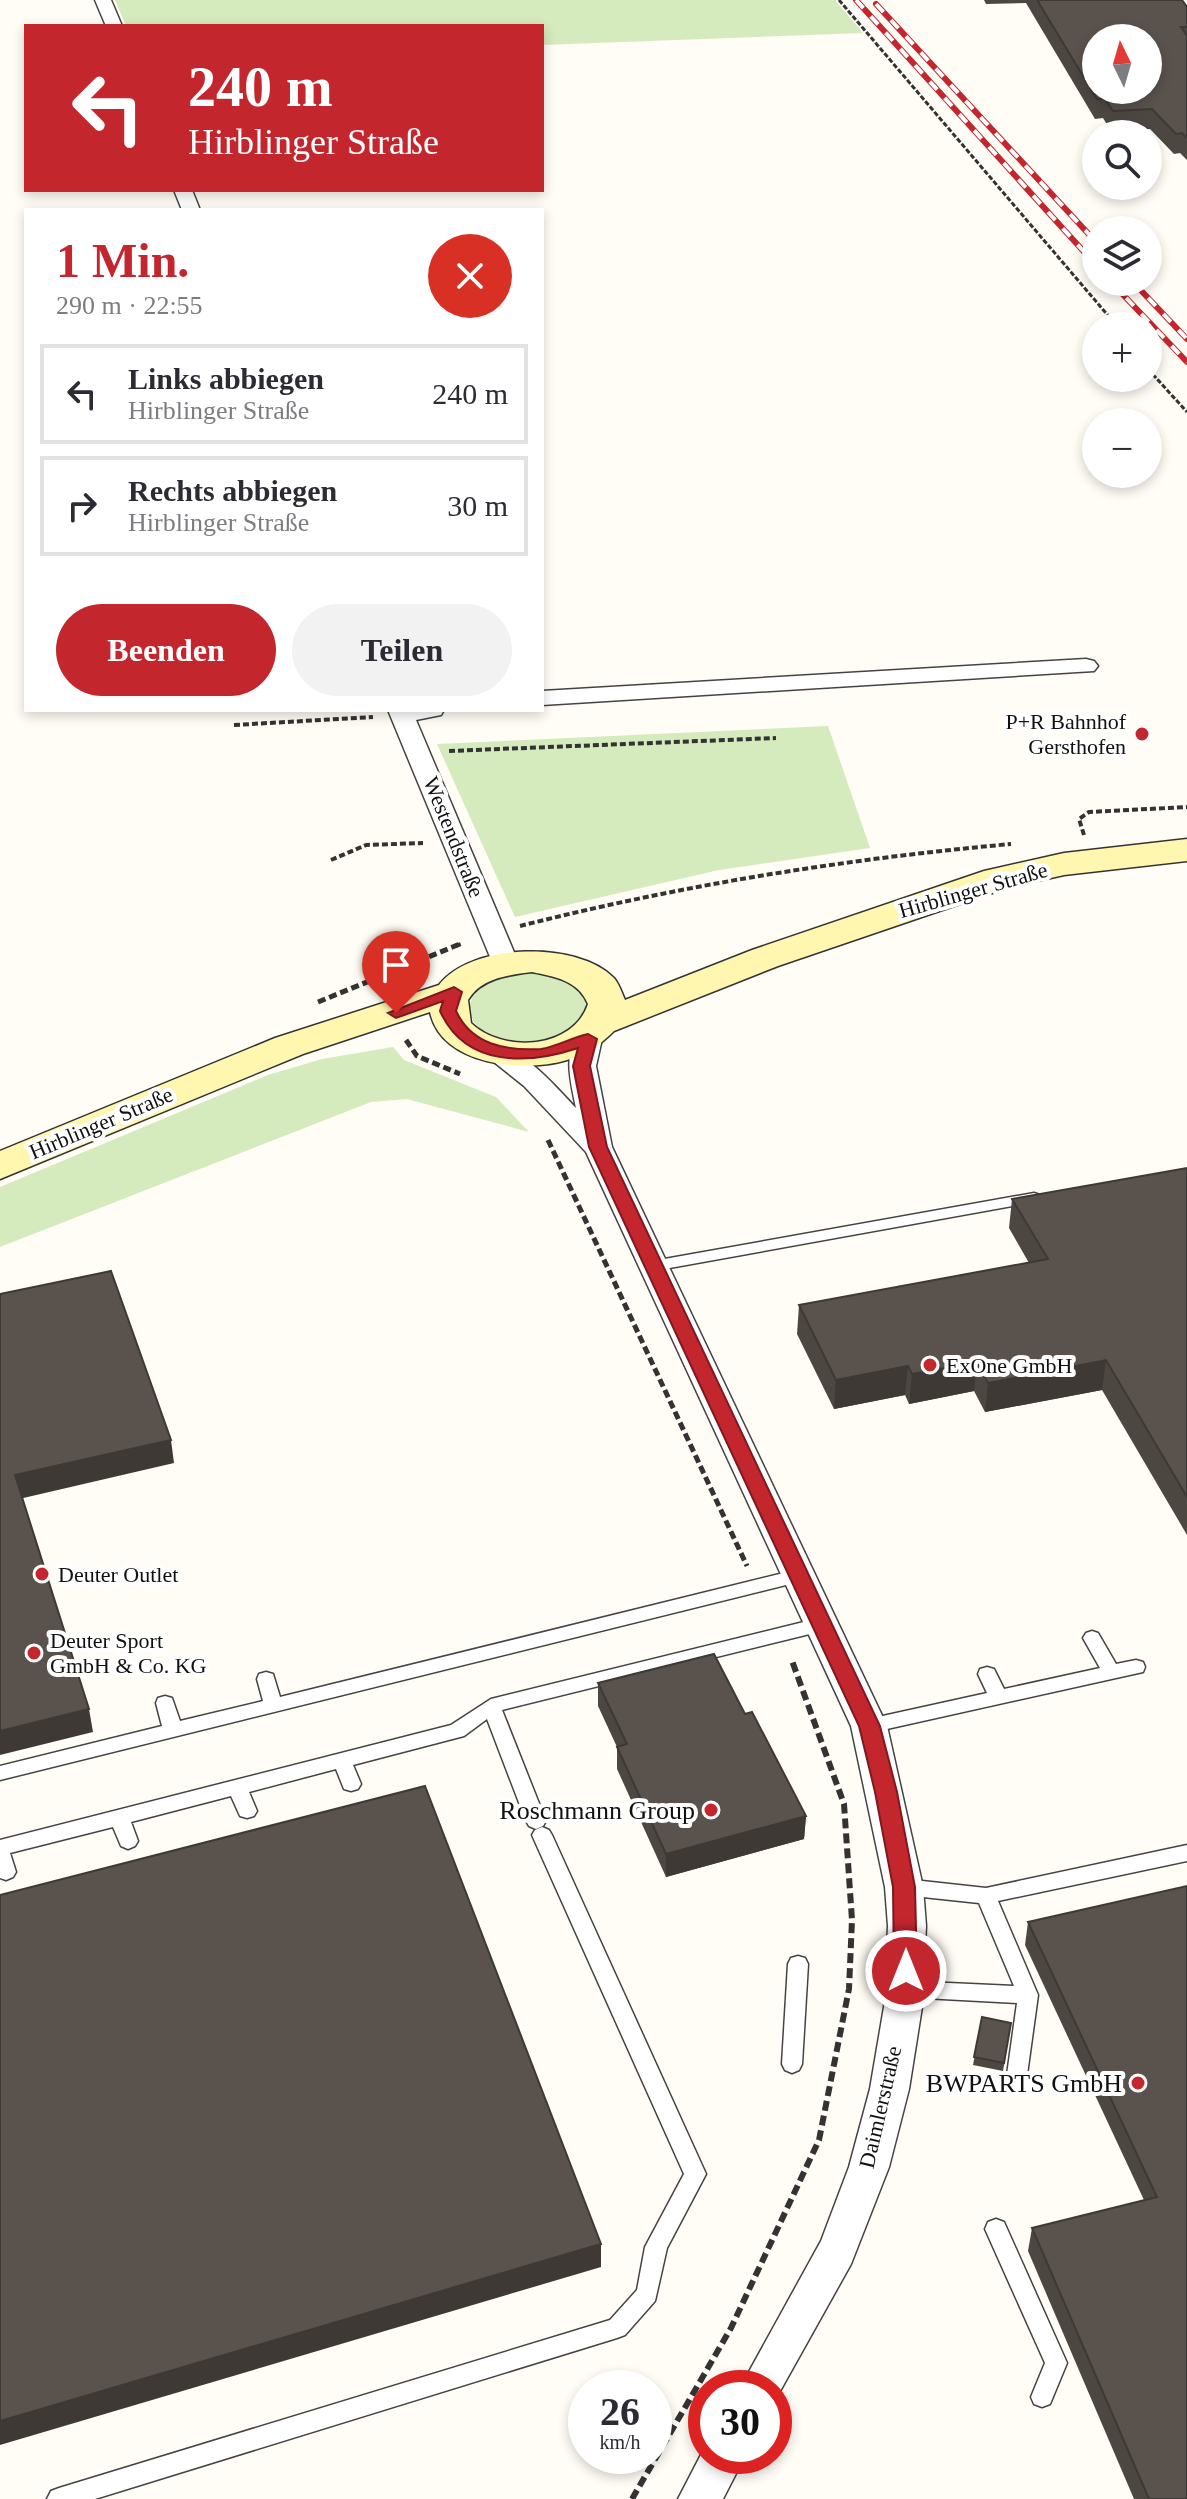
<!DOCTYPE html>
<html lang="de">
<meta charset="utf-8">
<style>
:root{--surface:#fff;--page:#f2f2f3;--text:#2b2b33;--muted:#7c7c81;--line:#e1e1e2;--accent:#c4262e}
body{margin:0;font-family:"Times New Roman",serif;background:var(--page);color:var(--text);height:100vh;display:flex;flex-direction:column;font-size:30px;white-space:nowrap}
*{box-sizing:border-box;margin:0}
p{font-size:26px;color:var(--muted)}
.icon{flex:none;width:44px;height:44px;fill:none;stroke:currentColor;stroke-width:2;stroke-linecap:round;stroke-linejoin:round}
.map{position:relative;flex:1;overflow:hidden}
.panel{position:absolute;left:24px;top:208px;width:520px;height:504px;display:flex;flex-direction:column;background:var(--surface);border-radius:0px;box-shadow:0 4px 12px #0003}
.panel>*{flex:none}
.hud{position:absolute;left:24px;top:24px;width:520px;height:168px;border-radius:0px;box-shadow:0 4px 12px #0003;background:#c4262e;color:#fff;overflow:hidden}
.needle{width:52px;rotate:355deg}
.fabs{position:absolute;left:1082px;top:24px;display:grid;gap:16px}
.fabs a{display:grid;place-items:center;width:80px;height:80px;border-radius:50%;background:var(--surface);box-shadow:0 4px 12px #0003;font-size:40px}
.speed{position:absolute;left:568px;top:2370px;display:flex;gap:16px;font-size:40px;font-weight:700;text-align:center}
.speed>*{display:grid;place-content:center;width:104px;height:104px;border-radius:50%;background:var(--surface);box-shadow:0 4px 12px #0003;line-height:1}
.speed small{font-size:20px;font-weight:400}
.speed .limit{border:12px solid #d22;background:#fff;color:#111}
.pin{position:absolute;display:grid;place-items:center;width:68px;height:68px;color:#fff;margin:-82px -34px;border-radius:50% 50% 50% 0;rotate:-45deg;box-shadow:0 0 8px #0007}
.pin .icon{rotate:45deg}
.me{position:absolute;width:88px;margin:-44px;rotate:0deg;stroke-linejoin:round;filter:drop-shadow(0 0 6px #0008)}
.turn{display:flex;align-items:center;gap:28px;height:168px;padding:0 32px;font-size:36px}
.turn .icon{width:104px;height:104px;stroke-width:2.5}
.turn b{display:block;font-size:56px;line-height:68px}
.round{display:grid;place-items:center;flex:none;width:84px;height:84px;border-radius:42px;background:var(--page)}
.summary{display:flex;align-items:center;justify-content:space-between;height:136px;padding:0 32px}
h1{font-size:48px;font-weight:700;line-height:60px;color:var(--accent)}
.cta{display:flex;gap:16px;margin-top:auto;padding:16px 32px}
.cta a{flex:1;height:92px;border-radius:48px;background:var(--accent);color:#fff;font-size:32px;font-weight:700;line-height:92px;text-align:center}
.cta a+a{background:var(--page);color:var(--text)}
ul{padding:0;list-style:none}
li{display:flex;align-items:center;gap:24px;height:100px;margin:0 16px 12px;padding:0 16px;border:4px solid var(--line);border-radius:0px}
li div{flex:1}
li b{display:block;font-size:30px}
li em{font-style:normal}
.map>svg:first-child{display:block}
.green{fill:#d5ebbd}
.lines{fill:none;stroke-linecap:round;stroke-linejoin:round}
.service-casing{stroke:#444;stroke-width:3}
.minor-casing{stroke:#444;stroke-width:3}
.secondary-casing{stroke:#333;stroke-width:3}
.path-far3{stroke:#333;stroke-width:3;stroke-dasharray:5 2;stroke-linecap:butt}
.path-far2{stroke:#333;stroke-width:4;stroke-dasharray:6 3;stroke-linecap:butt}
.path-far1{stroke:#333;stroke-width:5;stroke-dasharray:8 4;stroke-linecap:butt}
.path{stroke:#333;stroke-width:6;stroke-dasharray:10 5;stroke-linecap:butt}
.service{fill:#fff;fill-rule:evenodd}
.minor{fill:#fff;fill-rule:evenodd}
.secondary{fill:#fff6b0;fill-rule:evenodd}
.rail-casing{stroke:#c4262e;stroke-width:6}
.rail{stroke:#fff;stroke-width:4;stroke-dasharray:11;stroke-linecap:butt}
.wall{fill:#4d4742}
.shaded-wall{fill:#3f3936}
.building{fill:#5a524d;stroke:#3f3936;stroke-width:2;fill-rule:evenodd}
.route{fill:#c4262e;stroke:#7f191e;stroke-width:2}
.poi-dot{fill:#c4262e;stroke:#fff;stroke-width:3}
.labels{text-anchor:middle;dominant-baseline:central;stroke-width:8;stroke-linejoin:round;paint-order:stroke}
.poi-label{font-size:22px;fill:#111;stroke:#fff;text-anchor:start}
.street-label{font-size:22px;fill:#111;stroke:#fff}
.near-poi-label{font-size:26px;fill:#111;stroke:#fff;text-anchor:end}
</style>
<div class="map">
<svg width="1187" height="2499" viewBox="0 0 1187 2499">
<rect width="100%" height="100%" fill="#fffdf5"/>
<g class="green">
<path d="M115 0H835L863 33 542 45V26H126Z"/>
<path d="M828 726 870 848 719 870 515 917 437 744Z"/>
<path d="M522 972C554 973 570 978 590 1002L572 1033C561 1036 548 1042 536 1043 467 1049 436 987 522 972Z"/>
<path d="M393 1047 404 1060 496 1097 529 1132 407 1099 371 1102 0 1247V1187L268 1075 322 1059Z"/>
</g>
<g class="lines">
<g class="service-casing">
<g id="service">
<path d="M1034 1193 1040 1195 1042 1198 1040 1201 653 1271 645 1266 653 1261Z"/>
<path d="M800 1569 806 1570 809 1575 806 1580 0 1780V1766L162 1726 156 1703 158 1698 165 1696 172 1698 180 1721 263 1701 257 1679 259 1674 266 1672 273 1674 280 1697Z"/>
<path d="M824 1617 830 1619 833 1624 830 1629 502 1710 546 1821 543 1826 536 1829 529 1826 526 1821 487 1719 464 1736 353 1765 361 1784 358 1789 351 1791 344 1789 336 1769 249 1792 257 1811 254 1816 247 1818 240 1816 231 1796 131 1822 138 1841 135 1846 128 1849 121 1846 113 1827 10 1853 16 1872 13 1877 6 1880 0 1878V1840L451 1725 491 1699Z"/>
<path d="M1092 1631 1098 1633 1116 1664 1136 1660 1143 1662 1145 1667 1143 1672 869 1733 862 1731 860 1726 862 1721 869 1719 987 1693 978 1674 980 1669 987 1667 994 1669 1004 1689 1100 1668 1083 1638 1086 1633Z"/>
<path d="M542 1827 549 1830 552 1835 706 2174 667 2248 655 2301 625 2335 617 2338 95 2499H47L51 2491 59 2488 610 2320 637 2290 645 2247 684 2174 532 1835 535 1830Z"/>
<path d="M1187 1845V1861L998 1901 1038 1995 1026 2082 1023 2088 1016 2091 1009 2088 1006 2082 1017 2003 905 1997 898 1995 895 1989 898 1983 905 1981 1014 1986 979 1903 904 1895 897 1893 894 1887 897 1881 904 1879 986 1888Z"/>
<path d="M798 1956 805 1958 808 1964 802 2064 799 2070 792 2073 785 2070 782 2064 788 1964 791 1958Z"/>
<path d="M996 2219 1004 2222 1067 2363 1050 2404 1042 2407 1034 2404 1031 2397 1045 2363 985 2229 988 2222Z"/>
</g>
</g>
<g class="minor-casing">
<g id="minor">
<path d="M95 0H111L122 26H106Z"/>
<path d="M174 190H192L200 210H182Z"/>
<path d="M1086 659 1094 661 1098 666 1094 671 542 705V691Z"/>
<path d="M388 710H444L441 715 416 720 519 964 515 970H497L493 964Z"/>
<path d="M588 1031 598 1033 602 1039 596 1066 612 1147 887 1726 923 1887 926 1926 922 2007 909 2089 889 2167 851 2264 774 2402V2388H740L821 2241 849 2167 870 2089 884 2007 888 1926 885 1887 851 1726 586 1152 524 1086 480 1051 484 1045C515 1038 556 1087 576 1108 571 1083 563 1056 578 1033Z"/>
<path d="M706 2445V2456H745L723 2499H678Z"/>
</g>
</g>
<g class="secondary-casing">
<path id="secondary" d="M1187 839V861L1064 875 1007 888 778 966 614 1031C600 1045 587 1054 567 1060 525 1073 441 1066 430 1012L303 1054 0 1179V1151L275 1038 439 985C471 943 577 940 614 978 619 984 622 993 625 1000L752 950 984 871 1064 853ZM532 972C555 977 578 980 588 1004 573 1049 504 1054 471 1023L468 1000C481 978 509 975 532 972Z"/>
</g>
<g class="path-far3">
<path d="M839 0 1117 326"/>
<path d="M1148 369 1187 412"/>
</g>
<g class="path-far2">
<path d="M234 725 373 717"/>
<path d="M449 751 776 738"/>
<path d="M1084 835 1079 819 1089 812 1187 807"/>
<path d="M331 860 366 845 423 843"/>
<path d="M520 926C682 885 845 859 1011 844"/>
<path d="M455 946 461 944"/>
</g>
<g class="path-far1">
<path d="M318 1002 460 944"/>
<path d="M406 1040 417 1056 460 1074"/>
<path d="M548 1140 747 1566"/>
</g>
<path class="path" d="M632 2499 731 2328 819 2140 849 1989 852 1920 844 1804 791 1658"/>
<use href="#service" class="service"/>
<use href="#minor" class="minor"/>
<use href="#secondary" class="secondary"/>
<g class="rail-casing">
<g id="rail">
<path d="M856 0 1096 265"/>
<path d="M876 4 1096 242"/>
<path d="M1111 282 1187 362"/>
<path d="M1133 282 1187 339"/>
</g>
</g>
<use href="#rail" class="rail"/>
</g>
<g class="wall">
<path d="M984 0H1182L1187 7V160L1180 153 1174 154 1150 129 1111 131 1103 118 1095 119 1026 3 986 4Z"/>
<path d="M1187 1168V1535L1102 1390 985 1412 974 1391 909 1404 905 1395 834 1409 797 1334 799 1305 1029 1263 1009 1228 1012 1199Z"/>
<path d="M598 1683 745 1714 806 1816 804 1839 666 1877 617 1769V1747L598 1706Z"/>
<path d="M1187 1886V2499H1134L1028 2251 1032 2228 1144 2200 1025 1945 1028 1922Z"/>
<path d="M982 2017 1011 2023 1003 2071 973 2065Z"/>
</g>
<g class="shaded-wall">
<path d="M1106 1360 1102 1390 985 1412 988 1383Z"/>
<path d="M977 1362 974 1391 909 1404 912 1374Z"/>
<path d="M908 1366 905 1395 834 1409 836 1380Z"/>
<path d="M171 1440 174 1463 19 1499 15 1475Z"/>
<path d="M89 1709 93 1732 0 1755V1731Z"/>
<path d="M806 1816 804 1839 666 1877V1854Z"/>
<path d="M601 2244V2267L0 2445V2421Z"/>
</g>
<g class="building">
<path d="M1037 0H1182L1187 7V27H1181L1187 36V138L1182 133 1176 134 1152 109 1113 111 1105 99H1097ZM1096 38H1148V90H1096Z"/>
<path d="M1187 1168V1497L1106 1360 988 1383 977 1362 912 1374 908 1366 836 1380 799 1305 1048 1259 1012 1199Z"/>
<path d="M111 1271 171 1440 15 1475 89 1709 0 1731V1294Z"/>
<path d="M714 1654 745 1714 752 1712 806 1816 666 1854 617 1747 627 1744 598 1683Z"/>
<path d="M425 1786 601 2244 0 2421V1895Z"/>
<path d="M1187 1886V2499H1149L1032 2228 1157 2197 1028 1922Z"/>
<path d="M982 2017 1011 2023 1004 2063 974 2057Z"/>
</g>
<path class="route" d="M454 987 462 992 456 1011C472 1045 506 1051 541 1049 556 1047 573 1037 588 1034L597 1039 590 1066 607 1147 880 1726 897 1792 915 1887 917 1971 914 1978H897L894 1971 893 1887 875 1792 859 1726 589 1147 573 1066 578 1048C527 1065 465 1067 440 1011L443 1001 396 1018 388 1013Z"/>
<g class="poi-dot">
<circle cx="1142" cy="734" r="8"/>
<circle cx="930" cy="1365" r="8"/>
<circle cx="42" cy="1574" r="8"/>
<circle cx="34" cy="1653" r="8"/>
<circle cx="711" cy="1810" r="8"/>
<circle cx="1138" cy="2083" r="8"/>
</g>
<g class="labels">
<g class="poi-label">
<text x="1126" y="721" text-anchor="end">P+R Bahnhof<tspan x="1126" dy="25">Gersthofen</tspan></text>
<text x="946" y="1365">ExOne GmbH</text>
<text x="58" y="1574">Deuter Outlet</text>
<text x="50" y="1640">Deuter Sport<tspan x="50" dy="25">GmbH &amp; Co. KG</tspan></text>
</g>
<g class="street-label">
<text transform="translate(454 837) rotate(68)">Westendstraße</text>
<text transform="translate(973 890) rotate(-16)">Hirblinger Straße</text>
<text transform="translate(101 1123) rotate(-23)">Hirblinger Straße</text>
<text transform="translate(880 2107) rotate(-77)">Daimlerstraße</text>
</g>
<g class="near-poi-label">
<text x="695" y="1810">Roschmann Group</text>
<text x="1122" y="2083">BWPARTS GmbH</text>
</g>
</g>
</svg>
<div class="fabs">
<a><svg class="needle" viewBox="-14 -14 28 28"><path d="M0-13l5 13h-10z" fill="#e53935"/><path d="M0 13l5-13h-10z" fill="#7c7c81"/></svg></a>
<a><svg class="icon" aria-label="search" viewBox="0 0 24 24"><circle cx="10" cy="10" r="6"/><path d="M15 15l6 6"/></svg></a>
<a><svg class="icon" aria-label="layers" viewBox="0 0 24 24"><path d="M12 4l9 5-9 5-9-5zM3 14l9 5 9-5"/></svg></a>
<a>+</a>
<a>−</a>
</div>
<div class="speed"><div>26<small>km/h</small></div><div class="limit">30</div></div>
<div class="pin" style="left:396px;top:1013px;background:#d93025"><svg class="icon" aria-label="arrive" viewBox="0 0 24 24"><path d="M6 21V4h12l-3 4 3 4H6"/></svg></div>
<svg class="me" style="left:906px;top:1971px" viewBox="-20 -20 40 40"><circle r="17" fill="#c4262e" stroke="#fff" stroke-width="3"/><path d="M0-11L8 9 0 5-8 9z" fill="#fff"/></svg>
<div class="hud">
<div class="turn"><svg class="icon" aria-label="left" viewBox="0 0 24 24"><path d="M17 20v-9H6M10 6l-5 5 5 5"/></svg><div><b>240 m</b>Hirblinger Straße</div></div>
</div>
<section class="panel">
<div class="summary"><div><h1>1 Min.</h1><p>290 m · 22:55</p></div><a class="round" style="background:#d93025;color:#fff"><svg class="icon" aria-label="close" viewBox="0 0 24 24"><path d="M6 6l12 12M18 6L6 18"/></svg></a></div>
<ul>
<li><svg class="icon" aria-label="left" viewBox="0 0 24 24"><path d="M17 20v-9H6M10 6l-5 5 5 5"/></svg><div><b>Links abbiegen</b><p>Hirblinger Straße</p></div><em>240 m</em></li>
<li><svg class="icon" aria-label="right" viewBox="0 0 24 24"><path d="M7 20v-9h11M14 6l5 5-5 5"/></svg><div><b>Rechts abbiegen</b><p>Hirblinger Straße</p></div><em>30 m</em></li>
</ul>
<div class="cta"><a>Beenden</a><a>Teilen</a></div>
</section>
</div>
